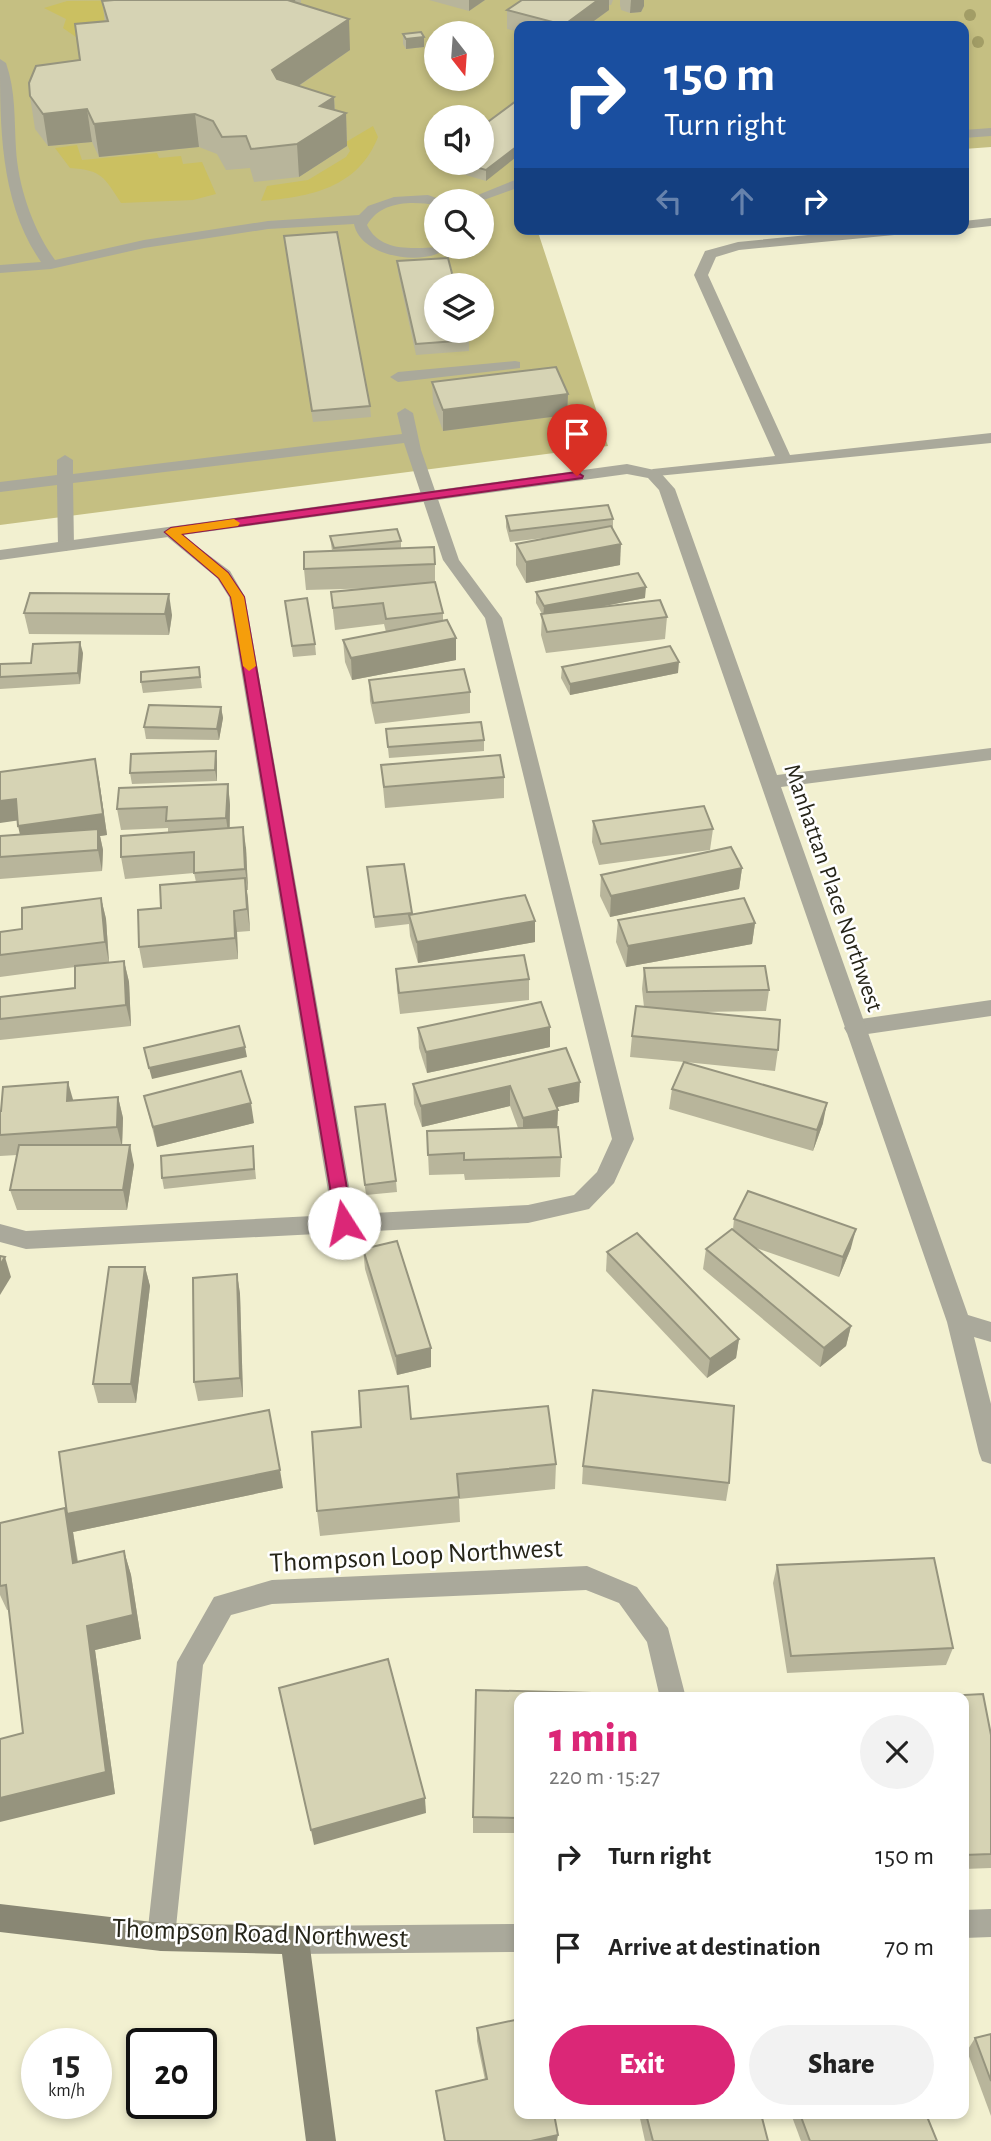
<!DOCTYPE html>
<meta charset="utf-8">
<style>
:root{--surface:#fff;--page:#f2f2f2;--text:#222;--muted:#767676;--accent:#db2777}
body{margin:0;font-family:"Alegreya Sans",sans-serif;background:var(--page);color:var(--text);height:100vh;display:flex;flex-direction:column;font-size:26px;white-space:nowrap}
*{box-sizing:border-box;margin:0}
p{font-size:23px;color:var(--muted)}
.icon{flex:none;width:38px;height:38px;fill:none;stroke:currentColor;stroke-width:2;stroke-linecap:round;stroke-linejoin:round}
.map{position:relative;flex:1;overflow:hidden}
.side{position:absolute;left:514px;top:1692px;width:455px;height:427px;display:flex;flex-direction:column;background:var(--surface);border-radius:14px;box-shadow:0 4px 10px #0003}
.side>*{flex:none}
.hud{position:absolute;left:514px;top:21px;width:455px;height:214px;border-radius:14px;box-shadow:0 4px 10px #0003;background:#1a4fa0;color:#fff;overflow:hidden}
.needle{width:46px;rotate:163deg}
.tools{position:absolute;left:424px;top:21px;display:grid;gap:14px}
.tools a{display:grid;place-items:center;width:70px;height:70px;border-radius:50%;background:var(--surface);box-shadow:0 4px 10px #0003;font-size:35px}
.speed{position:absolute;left:21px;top:2028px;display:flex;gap:14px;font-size:35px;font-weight:700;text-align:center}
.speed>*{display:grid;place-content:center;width:91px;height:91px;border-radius:50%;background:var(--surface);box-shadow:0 4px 10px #0003;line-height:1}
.speed small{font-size:18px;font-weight:400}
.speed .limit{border:4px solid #111;border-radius:10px;background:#fff;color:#111}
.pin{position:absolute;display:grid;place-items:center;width:60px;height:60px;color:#fff;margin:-72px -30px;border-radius:50% 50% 50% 0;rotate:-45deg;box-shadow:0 0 7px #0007}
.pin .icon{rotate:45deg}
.me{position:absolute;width:77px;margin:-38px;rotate:350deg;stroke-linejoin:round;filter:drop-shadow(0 0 5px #0008)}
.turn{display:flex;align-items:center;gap:24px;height:147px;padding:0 35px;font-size:32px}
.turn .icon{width:91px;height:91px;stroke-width:2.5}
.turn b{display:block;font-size:49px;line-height:60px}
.lanes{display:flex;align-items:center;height:66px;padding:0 35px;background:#0003;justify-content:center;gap:35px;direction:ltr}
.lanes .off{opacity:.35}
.round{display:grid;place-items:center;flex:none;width:74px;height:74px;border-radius:37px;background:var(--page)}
.headline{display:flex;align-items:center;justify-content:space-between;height:119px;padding:0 35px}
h1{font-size:42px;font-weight:800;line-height:52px;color:var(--accent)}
.cta{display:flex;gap:14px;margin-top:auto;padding:14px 35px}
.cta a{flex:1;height:80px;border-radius:42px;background:var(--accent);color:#fff;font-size:28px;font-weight:800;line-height:80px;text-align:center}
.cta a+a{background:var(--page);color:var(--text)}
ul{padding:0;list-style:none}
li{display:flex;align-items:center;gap:21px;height:91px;padding:0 35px}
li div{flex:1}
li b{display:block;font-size:26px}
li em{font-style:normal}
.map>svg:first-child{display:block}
.green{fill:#c5bf82;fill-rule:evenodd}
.water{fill:#cbc061}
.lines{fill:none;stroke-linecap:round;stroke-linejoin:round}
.lane{fill:#aaa99b;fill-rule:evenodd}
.street{fill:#aaa99b;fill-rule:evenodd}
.secondary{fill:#898774;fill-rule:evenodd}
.tree{fill:#a29d66}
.wall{fill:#b8b59b}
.shaded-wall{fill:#96947e}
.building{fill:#d6d3b4;stroke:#96947e;stroke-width:2}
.route{fill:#db2777;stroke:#8e194d;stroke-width:2}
.slow{fill:#f59e0b}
.labels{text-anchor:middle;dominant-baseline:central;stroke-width:5;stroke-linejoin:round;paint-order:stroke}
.street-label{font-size:24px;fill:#262519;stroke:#fff}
.near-street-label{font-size:28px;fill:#262519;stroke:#fff}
</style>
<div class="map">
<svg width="991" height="2141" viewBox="0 0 991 2141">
<rect width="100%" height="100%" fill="#f2f0d0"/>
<path class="green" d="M0 0H991V147L964 149V26H520V229H537L608 446 0 525ZM436 33H481V79H436ZM436 117H481V163H436ZM436 201H481V247H436ZM436 285H481V331H436Z"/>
<g class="water">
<path d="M183 0 105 13 103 32 106 48 78 51 76 37 63 28 66 19 44 8 67 1Z"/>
<path d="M373 126 378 137C358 188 310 197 261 201L267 186 308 180 346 157 350 151 346 142Z"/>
<path d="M77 145 82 160 157 153 159 158 181 156 183 164 202 162 216 194 193 200 121 203C104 177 102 170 70 168L55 148Z"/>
</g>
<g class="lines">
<g class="lane">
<path d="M0 59 6 63C16 92 14 119 16 149 18 186 33 230 55 260L144 240 268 221 359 215 368 206 394 197 428 195 445 201H436V205C411 201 381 201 367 225 382 257 424 246 449 247 425 268 360 257 354 224L268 229 144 248 51 269 0 273V265L41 262C0 203 0 127 0 59Z"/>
<path d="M991 128V136L964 138V130Z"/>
<path d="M520 178V187L481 201H463Z"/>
<path d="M991 218V226L964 229V221Z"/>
<path d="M869 229H922L915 233 739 250 716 257 708 275 790 455 991 433V443L647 477 645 474 653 469 775 456 694 275 705 251 738 242Z"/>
<path d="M515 361 520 362V368L398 382 390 377 398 372Z"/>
<path d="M405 408 413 413 421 450 459 560 502 618 634 1139 614 1183 589 1209 528 1223 26 1249 0 1242V1224L26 1231 332 1215 229 597 217 578 165 535 163 532 171 527 230 571 245 597 354 1214 528 1205 574 1195 597 1172 612 1139 485 618 443 560 404 443 73 483 74 546 66 551 58 546 57 485 0 492V482L57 475V460L65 455 73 460V474L402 434 397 413Z"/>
<path d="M991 1000V1016L854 1036 847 1033 844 1028 847 1023 854 1020Z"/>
</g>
<g class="street">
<path d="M627 464 659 471 675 489 777 775 991 748V760L781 787 968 1315 991 1322V1342L974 1337 991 1404V1464L982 1461 979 1453 947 1322 659 490 648 478 627 474 0 560V550Z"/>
<path d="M587 1566 637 1587 668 1628 686 1698H660L647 1642 619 1603 586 1590 272 1604 231 1615 203 1665 175 1937 171 1947 161 1951 151 1947 147 1937 177 1662 214 1597 272 1580Z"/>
<path d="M991 1909V1937L964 1938V1910Z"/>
<path d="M520 1924V1952L295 1954 285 1950 281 1940 285 1930 295 1926Z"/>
</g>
<path class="secondary" d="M0 1904 161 1923 295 1926 305 1930 309 1940 336 2141H306L282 1954 161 1951 0 1932Z"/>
</g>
<g class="tree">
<circle cx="970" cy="15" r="6"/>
<circle cx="978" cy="42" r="6"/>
</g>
<g class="wall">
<path d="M113 0H301V4L350 50 299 86 334 97 335 110 346 113 347 146 299 177 254 182 250 168 226 170 217 154 199 147 99 157 92 142 48 146 35 129 30 96 80 60 105 21 102 1Z"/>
<path d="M429 0H485L469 11Z"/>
<path d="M522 0H613L611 5H609V10L587 26H520V32L507 29V10Z"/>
<path d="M620 0H644V6L641 12 630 13 621 10 620 5Z"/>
<path d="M403 34 424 47 406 49 403 44Z"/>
<path d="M481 56 492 69 485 75 481 74Z"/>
<path d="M520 98 486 181 442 168V163H481Z"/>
<path d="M284 236 370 406 371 417 313 422Z"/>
<path d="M397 261 469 340V351L416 355 398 272Z"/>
<path d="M432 382 568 394 567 415 443 431 433 403Z"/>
<path d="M506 516 613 519V529L620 565 526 583 516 565V544L552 537 510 542 506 527Z"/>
<path d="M330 536 401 541V548L435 564V582L443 613V621L456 638V660L352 680 345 662 343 640 386 632 384 624 335 630 331 592 380 588 306 590 304 569 332 551Z"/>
<path d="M536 592 645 598 594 608 667 617 665 639 546 653 541 635 542 614 536 603Z"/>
<path d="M30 593 172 615 169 635 29 634 24 613Z"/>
<path d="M285 601 315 644 316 655 293 657Z"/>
<path d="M83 653 80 684 0 689V664L31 663Z"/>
<path d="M199 667 202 688 143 693 141 682Z"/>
<path d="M562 667 678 673 570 695 561 678Z"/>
<path d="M369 680 470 692V713L375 724 370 701Z"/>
<path d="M221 707 223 718 219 740 146 739 144 727Z"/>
<path d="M386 729 484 740V751L389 758Z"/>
<path d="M216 751 217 762V781L132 784 130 773Z"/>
<path d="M381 765 504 777V798L385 808Z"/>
<path d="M99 780 107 835 100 836 103 850 102 871 0 879V836L20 835Z"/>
<path d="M228 784 230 805V828L246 848 248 890H247L250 931 237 932 238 959 143 968 139 947 161 908 196 882 194 873 125 879 121 857 168 832V828L121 830 117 809Z"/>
<path d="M593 821 713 829 710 850 599 865 592 842Z"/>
<path d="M404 864 412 915 535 942 418 963 410 936 409 924 375 928 367 867Z"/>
<path d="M742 868 739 889 610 917 600 896 601 875Z"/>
<path d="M101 898 106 919 109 963 124 961 129 982 131 1026 0 1040V997L75 988V967L0 977V932L22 929Z"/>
<path d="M618 920 755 923 752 944 626 967 616 942Z"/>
<path d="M644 968 769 990 766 1011 702 1012 778 1050 775 1071 685 1062 823 1123 813 1151 669 1109 672 1089 684 1062 630 1057 632 1036 644 1007 642 989Z"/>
<path d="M396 969 529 979V1000L400 1014 397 990Z"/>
<path d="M550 1027V1047L427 1073 419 1048 418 1028Z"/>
<path d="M566 1048 579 1102 557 1107 558 1110 557 1127 561 1157 560 1177 465 1180 464 1174 429 1175 427 1131 518 1128 510 1106 422 1127 414 1104 413 1084Z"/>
<path d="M144 1096 254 1123 157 1147Z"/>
<path d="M118 1097 123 1118 122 1145 134 1165 127 1210H17L10 1190 17 1155 0 1156V1111L73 1100Z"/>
<path d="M356 1118 396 1181 397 1192 366 1195Z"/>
<path d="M253 1146 256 1179 164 1189 162 1178Z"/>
<path d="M734 1219 851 1248 839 1277 756 1248 851 1326 846 1346 820 1367 703 1269 706 1249 733 1229Z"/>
<path d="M363 1249 431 1348V1367L397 1375 365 1269Z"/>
<path d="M607 1252 739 1339 736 1358 707 1378 606 1271Z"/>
<path d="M145 1267 150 1286 136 1403H98L93 1384Z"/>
<path d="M237 1274 240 1294 243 1397 198 1401 194 1382Z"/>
<path d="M411 1419 556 1464 555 1489 459 1499 460 1522 320 1536 317 1511 361 1427Z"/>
<path d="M583 1466 729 1483 726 1501 582 1484Z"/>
<path d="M283 1488 73 1532 78 1561 124 1551 131 1575 141 1639 95 1650 115 1794 23 1733 9 1610H7L0 1595V1523Z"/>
<path d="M777 1565 953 1648 946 1665 787 1673 773 1583Z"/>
<path d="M520 1698V1833H473V1817Z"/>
<path d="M964 1698 991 1735V1868L964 1869Z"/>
<path d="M477 2028 557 2141H444L436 2091 485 2080 477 2041Z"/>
<path d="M991 2034V2116L967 2051 975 2038Z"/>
<path d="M639 2114H761L768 2141H645Z"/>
<path d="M791 2114H926L937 2141H801Z"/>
</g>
<g class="shaded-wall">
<path d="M469 0H485L469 11Z"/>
<path d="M598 0H609V10L587 26H564V25Z"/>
<path d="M631 0H644V6L641 12 630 13Z"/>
<path d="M349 19 350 50 275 102 272 70Z"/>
<path d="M424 37V47L406 49V39Z"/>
<path d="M492 59V69L485 75 484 64Z"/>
<path d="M334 97 335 120 346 113 347 146 299 177 297 144 320 106Z"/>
<path d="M87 109 92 142 48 146 43 114Z"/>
<path d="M195 114 199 147 99 157 94 124Z"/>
<path d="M520 144V154L486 181V170Z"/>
<path d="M568 394 567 415 443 431V410Z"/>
<path d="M621 544 620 565 526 583V562Z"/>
<path d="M646 587 645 598 543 618 544 606Z"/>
<path d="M169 594 172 615 169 635 165 614Z"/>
<path d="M456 638V660L352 680 351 658Z"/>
<path d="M80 642 83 653 80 684 78 673Z"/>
<path d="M679 662 678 673 570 695V684Z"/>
<path d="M221 707 223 718 219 740 217 729Z"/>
<path d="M216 751 217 762V781L215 770Z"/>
<path d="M95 759 99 780 107 835 100 836 103 850 102 871 98 850 23 848 18 826Z"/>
<path d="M228 784 230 805 229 839 226 818Z"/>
<path d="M16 799 21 820 0 823V801Z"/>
<path d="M243 827 246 848 248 890 245 869Z"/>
<path d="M742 868 739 889 610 917 611 896Z"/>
<path d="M245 878 248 899 250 931 247 909Z"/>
<path d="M101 898 106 919 109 963 105 942Z"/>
<path d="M234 911 237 932 238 959 235 938Z"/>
<path d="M535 921V942L418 963 417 942Z"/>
<path d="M755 923 752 944 626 967 628 946Z"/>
<path d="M124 961 129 982 131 1026 126 1005Z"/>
<path d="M550 1027V1047L427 1073 426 1052Z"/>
<path d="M245 1047 247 1057 152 1079 149 1068Z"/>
<path d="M68 1082 74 1103 67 1101Z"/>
<path d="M580 1082 579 1102 549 1109V1089Z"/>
<path d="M510 1086V1106L422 1127 421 1106Z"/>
<path d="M118 1097 123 1118 122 1147 117 1127Z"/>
<path d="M251 1103 254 1123 157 1147 153 1127Z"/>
<path d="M827 1103 823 1123 813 1151 817 1130Z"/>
<path d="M558 1110 557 1130 523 1138V1118Z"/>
<path d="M130 1145 134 1165 127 1210 123 1190Z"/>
<path d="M856 1229 851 1248 839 1277 843 1257Z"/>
<path d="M5 1257 11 1277 0 1295V1265Z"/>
<path d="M145 1267 150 1286 136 1403 131 1384Z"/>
<path d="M237 1274 240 1294 243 1397 240 1378Z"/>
<path d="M851 1326 846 1346 820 1367 824 1348Z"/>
<path d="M739 1339 736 1358 707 1378 710 1359Z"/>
<path d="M431 1348V1367L397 1375 396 1356Z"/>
<path d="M280 1470 283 1488 73 1532 81 1587 73 1563 65 1508Z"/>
<path d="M124 1551 131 1575 141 1639 95 1650 115 1794 0 1822V1798Z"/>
<path d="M425 1798 426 1813 314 1845 311 1830Z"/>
<path d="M558 2135 557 2141H531Z"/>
</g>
<g class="building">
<path d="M114 0H295L291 1 349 19 272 70 277 79 334 97 320 106 346 113 297 144 251 149 246 136 222 137 213 121 195 114 94 124 87 109 43 114 30 96 29 83 36 66 80 60 75 24 108 21 102 1Z"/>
<path d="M522 0H598L564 25 507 10Z"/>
<path d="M421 32 424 37 406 39 403 34Z"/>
<path d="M481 56 492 59 484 64H481Z"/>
<path d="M520 98V144L486 170 461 163H481V127Z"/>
<path d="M337 232 370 406 312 411 284 236Z"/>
<path d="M448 258 455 285H436V331H466L469 340 416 344 397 261Z"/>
<path d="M556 367 568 394 443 410 432 382Z"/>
<path d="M608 505 613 519 510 531 506 516Z"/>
<path d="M611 526 621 544 526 562 516 544Z"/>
<path d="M397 529 401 541 334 548 330 536Z"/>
<path d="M434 547 435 564 304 569V552Z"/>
<path d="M638 573 646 587 544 606 536 592Z"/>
<path d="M435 582 443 613 386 619 383 603 333 608 331 592Z"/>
<path d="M30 593 169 594 165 614 24 613Z"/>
<path d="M307 598 315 644 292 646 285 601Z"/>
<path d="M660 600 667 617 547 632 541 614Z"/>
<path d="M447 620 456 638 351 658 343 640Z"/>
<path d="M80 642 78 673 0 677V664L31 663 33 644Z"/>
<path d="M670 646 679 662 570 684 562 667Z"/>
<path d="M199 667 200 677 141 682V672Z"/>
<path d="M464 669 470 692 373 703 369 680Z"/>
<path d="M149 705 221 707 217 729 144 727Z"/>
<path d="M481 722 484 740 388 747 386 729Z"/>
<path d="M216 751 215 770 130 773 131 754Z"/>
<path d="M500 755 504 777 384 787 381 765Z"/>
<path d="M95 759 103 814 18 826 16 799 0 801V772Z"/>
<path d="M228 784 226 818 166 821 167 807 117 809 119 788Z"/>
<path d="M704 806 713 829 601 844 593 821Z"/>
<path d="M243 827 245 869 194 873V852L121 857V836Z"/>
<path d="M98 829V850L0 857V836Z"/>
<path d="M731 847 742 868 611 896 601 875Z"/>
<path d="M404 864 412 913 374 917 367 867Z"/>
<path d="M245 878 247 909 234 911 235 938 139 947 138 910 161 908 160 885Z"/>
<path d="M525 895 535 921 417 942 409 915Z"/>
<path d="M101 898 105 942 0 955V932L22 929V908Z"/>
<path d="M744 898 755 923 628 946 618 920Z"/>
<path d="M524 955 529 979 399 993 396 969Z"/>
<path d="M124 961 126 1005 0 1019V997L75 988V966Z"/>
<path d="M765 966 769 990 647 992 644 968Z"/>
<path d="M541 1002 550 1027 426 1052 418 1028Z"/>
<path d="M636 1006 780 1020 778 1050 632 1036Z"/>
<path d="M239 1026 245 1047 149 1068 144 1048Z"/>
<path d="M566 1048 580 1082 549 1089 558 1110 523 1118 510 1086 421 1106 413 1084Z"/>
<path d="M684 1062 827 1103 817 1130 672 1089Z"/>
<path d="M241 1071 251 1103 153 1127 144 1096Z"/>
<path d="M68 1082 67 1101 118 1097 117 1127 0 1135V1111H1L3 1087Z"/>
<path d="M385 1104 396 1181 365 1185 355 1107Z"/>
<path d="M558 1127 561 1157 464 1160V1153L428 1155 427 1131Z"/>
<path d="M19 1145H130L123 1190H10Z"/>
<path d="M253 1146 254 1169 162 1178 161 1156Z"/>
<path d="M748 1191 856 1229 843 1257 734 1219Z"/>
<path d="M732 1229 851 1326 824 1348 706 1249Z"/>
<path d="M637 1233 739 1339 710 1359 607 1252Z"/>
<path d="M397 1241 431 1348 396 1356 363 1249Z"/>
<path d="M0 1256 5 1257 0 1265Z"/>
<path d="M109 1267H145L131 1384H93Z"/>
<path d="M237 1274 240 1378 194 1382 193 1278Z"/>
<path d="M408 1386 411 1419 548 1406 556 1464 457 1474 459 1497 317 1511 312 1432 361 1427 359 1391Z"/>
<path d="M593 1390 734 1406 729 1483 583 1466Z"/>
<path d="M269 1410 280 1470 67 1514 59 1452Z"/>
<path d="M65 1508 73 1563 124 1551 133 1615 87 1626 106 1772 0 1798V1739L23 1733 6 1585 0 1586V1523Z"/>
<path d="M934 1558 953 1648 791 1656 777 1565Z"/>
<path d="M388 1659 425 1798 311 1830 279 1688Z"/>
<path d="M476 1690 591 1693V1698H520V1818L473 1817Z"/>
<path d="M983 1694 991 1735V1854L964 1855V1698H906Z"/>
<path d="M520 2019V2114H554L558 2135 531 2141H445L436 2091 487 2079 477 2028Z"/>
<path d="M991 2034V2081L975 2038Z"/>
<path d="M646 2114H761L768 2141H653Z"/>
<path d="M800 2114H926L937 2141H810Z"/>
</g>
<path class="route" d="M577 472 583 476 582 478 181 534 228 573 244 597 353 1223 344 1230 336 1223 231 597 219 578 165 532 171 528Z"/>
<path class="slow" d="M234 519 240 523 238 526 181 534 228 573 244 597 256 666 249 671 243 666 231 597 219 578 165 532 171 528Z"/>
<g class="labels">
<g class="street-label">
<text transform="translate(833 888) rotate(71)">Manhattan Place Northwest</text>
</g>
<g class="near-street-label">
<text transform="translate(416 1556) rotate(-3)">Thompson Loop Northwest</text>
<text transform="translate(260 1934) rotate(2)">Thompson Road Northwest</text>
</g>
</g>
</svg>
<div class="tools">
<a><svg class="needle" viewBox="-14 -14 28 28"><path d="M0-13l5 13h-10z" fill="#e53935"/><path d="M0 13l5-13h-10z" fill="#767676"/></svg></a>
<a><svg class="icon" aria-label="sound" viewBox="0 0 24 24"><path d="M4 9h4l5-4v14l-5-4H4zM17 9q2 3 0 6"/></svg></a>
<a><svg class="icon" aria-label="search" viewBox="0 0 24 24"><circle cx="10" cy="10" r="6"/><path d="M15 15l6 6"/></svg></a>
<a><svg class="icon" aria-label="layers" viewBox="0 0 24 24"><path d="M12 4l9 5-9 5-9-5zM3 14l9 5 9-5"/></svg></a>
</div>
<div class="speed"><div>15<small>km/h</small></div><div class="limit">20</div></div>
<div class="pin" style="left:577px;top:476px;background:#d93025"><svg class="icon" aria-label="arrive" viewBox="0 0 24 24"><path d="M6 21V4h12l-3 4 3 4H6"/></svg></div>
<svg class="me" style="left:344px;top:1223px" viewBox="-20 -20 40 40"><circle r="19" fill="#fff"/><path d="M0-13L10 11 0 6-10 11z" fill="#db2777"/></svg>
<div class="hud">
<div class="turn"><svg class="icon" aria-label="right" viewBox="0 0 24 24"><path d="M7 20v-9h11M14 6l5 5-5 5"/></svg><div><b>150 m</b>Turn right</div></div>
<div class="lanes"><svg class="icon off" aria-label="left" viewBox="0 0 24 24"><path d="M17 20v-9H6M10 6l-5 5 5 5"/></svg><svg class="icon off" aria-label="ahead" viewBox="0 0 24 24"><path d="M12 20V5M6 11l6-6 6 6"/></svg><svg class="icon" aria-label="right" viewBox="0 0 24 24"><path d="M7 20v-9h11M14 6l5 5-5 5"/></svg></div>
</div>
<section class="side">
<div class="headline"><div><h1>1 min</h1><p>220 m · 15:27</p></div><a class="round"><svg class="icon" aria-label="close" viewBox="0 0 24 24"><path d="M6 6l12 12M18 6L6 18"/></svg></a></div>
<ul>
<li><svg class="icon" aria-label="right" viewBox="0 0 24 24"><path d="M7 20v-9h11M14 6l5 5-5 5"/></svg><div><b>Turn right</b></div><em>150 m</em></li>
<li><svg class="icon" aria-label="arrive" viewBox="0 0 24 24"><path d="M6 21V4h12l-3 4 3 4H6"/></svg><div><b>Arrive at destination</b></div><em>70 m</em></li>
</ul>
<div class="cta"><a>Exit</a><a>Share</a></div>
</section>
</div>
